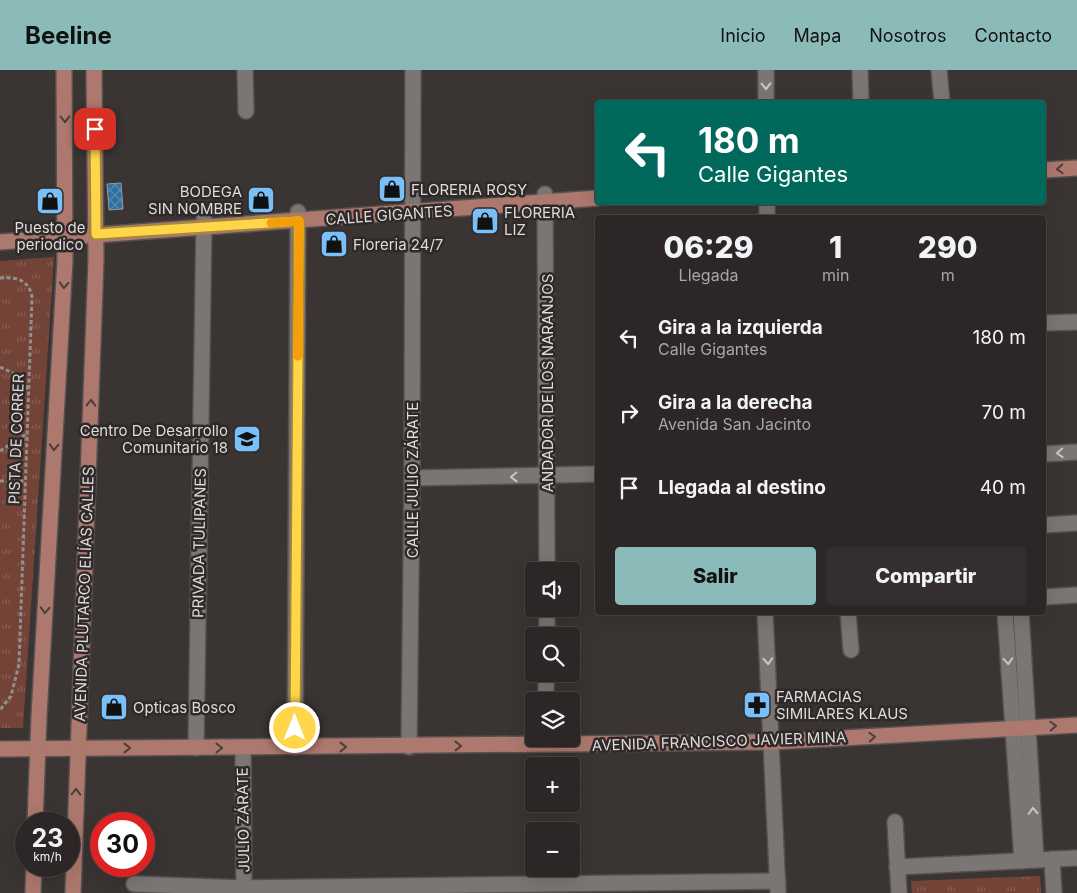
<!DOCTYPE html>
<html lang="es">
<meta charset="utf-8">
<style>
:root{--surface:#2c2726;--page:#342f2e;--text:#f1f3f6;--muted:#a6a5a7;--line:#484443;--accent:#8bbbb9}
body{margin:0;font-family:Inter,sans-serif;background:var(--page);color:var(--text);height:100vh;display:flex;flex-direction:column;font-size:19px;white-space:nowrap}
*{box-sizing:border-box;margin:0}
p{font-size:16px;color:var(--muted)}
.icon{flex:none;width:28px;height:28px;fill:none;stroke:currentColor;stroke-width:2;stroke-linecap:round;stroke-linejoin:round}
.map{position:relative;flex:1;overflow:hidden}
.side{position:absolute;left:595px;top:145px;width:451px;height:400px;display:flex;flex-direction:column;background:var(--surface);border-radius:5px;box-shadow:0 5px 20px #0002,0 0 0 1px var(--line)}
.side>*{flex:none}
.banner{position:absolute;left:595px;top:30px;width:451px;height:105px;border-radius:5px;box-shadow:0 5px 20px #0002,0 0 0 1px var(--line);background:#00695c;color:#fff;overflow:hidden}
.fabs{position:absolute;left:525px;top:492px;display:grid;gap:10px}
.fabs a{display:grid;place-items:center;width:55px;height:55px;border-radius:5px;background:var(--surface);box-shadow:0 5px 20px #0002,0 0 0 1px var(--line);font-size:25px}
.speed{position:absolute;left:15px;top:742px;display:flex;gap:10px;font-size:25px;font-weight:700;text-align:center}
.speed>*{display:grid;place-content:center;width:65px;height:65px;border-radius:50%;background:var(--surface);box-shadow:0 5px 20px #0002,0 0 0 1px var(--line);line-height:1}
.speed small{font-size:12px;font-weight:400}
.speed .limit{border:8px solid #d22;background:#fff;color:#111}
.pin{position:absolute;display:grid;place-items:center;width:42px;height:42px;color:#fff;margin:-21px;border-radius:10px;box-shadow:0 2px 8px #0006}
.me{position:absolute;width:55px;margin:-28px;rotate:0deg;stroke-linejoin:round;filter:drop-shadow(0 0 4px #0008)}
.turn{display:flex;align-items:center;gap:18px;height:105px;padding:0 20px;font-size:22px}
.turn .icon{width:65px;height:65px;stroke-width:2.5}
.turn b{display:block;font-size:35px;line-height:42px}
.eta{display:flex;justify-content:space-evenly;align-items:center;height:85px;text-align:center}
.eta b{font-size:30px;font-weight:800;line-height:35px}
.button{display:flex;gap:10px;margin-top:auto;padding:10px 20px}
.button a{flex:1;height:58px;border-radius:5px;background:var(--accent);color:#111;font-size:20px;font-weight:800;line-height:58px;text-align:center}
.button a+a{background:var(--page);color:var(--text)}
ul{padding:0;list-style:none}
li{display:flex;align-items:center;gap:15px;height:75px;padding:0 20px}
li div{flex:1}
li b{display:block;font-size:19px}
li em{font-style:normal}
header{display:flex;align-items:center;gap:30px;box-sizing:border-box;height:70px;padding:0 25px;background:var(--accent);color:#111}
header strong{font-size:24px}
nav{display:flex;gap:28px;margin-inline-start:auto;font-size:18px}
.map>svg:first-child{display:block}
.park{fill:url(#park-tufts)}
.building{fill:url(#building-cross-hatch);stroke:#969a9e}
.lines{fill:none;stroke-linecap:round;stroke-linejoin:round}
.minor-casing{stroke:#565150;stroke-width:18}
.major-casing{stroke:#565150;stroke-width:18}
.path{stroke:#938f8e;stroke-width:3;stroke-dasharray:4 2.5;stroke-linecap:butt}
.minor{stroke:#7b7573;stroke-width:15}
.major{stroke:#ad786d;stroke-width:15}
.oneway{stroke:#cac7c5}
.oneway2{stroke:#4e3e3a}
.route-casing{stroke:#a68a30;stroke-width:12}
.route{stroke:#ffd54a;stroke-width:9}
.slow{stroke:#f59e0b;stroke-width:9}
.labels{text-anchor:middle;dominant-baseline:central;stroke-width:5;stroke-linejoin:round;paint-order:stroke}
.poi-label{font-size:15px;fill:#dedbda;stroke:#2f2a29;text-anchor:start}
.street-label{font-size:15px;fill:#dedbda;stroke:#2f2a29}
</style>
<header>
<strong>Beeline</strong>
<nav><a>Inicio</a><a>Mapa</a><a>Nosotros</a><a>Contacto</a></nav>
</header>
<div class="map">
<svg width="1077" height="823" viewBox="0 0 1077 823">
<defs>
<pattern id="park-tufts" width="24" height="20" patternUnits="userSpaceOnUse" patternTransform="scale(1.25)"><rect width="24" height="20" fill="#744338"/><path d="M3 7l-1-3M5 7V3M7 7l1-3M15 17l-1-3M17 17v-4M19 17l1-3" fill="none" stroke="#875e54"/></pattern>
<pattern id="building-cross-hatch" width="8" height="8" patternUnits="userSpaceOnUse" patternTransform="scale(1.25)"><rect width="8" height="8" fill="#2f70a1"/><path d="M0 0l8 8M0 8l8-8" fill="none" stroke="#578ab2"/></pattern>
</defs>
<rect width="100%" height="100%" fill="#3a3433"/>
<g class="park">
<path d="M54 187 23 658H0V191Z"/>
<path d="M1040 806 1041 823H912L911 811Z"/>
</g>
<path class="building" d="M121 113 123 139 109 140 107 114Z"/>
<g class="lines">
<g class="minor-casing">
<g id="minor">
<path d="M245 0 246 41"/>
<path d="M766 0V32"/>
<path d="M860 0 861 32"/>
<path d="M939 0 942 32"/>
<path d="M545 124 547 501"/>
<path d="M767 148V132"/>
<path d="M1044 253 1077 252"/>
<path d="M1044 384 1077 382"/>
<path d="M412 408 598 404"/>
<path d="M1044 455 1077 453"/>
<path d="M1044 527 1077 525"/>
<path d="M765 542 778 823"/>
<path d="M848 542 851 580"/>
<path d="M1005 542 1022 791"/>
<path d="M1021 542 1036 790"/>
<path d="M547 566V539"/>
<path d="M546 631V604"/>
<path d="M243 677 244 823"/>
<path d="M295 677 298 142"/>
<path d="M409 677 412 408 413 0"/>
<path d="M196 678 204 149"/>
<path d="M895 752 899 823"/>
<path d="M1052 789 1054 823"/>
<path d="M897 797 1077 788"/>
<path d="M134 814 244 818 778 811"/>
</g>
</g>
<g class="major-casing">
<g id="major">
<path d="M1044 100 1077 98"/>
<path d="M0 172 598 128"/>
<path d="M0 679 771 672 1077 655"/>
<path d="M35 754 39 646 65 190 64 0"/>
<path d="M33 823 34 796"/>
<path d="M73 823 96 189 94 0"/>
</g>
</g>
<g class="path">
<path d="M0 208C16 207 28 209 32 226L19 594 11 626 0 640"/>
<path d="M0 297 15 304 28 319"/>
<path d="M0 381 28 363"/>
<path d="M0 411H26"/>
</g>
<use href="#minor" class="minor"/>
<use href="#major" class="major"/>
</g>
<defs><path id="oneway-chevron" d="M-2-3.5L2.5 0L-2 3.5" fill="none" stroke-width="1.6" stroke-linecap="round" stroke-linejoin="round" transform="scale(1.25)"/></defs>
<g class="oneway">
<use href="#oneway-chevron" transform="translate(766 16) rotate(89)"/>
<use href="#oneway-chevron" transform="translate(1060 383) rotate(177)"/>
<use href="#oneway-chevron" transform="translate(514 407) rotate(179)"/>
<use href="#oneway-chevron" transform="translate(768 591) rotate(87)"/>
<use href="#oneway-chevron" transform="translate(1008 591) rotate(86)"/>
<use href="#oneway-chevron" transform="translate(1033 741) rotate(-93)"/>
</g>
<g class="oneway2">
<use href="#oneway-chevron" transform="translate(65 49) rotate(89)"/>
<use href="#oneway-chevron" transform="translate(1060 99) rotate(177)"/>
<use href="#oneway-chevron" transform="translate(64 215) rotate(93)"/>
<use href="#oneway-chevron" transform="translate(91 333) rotate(-88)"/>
<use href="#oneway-chevron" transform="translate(54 377) rotate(93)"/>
<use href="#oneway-chevron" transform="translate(45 540) rotate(93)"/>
<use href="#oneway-chevron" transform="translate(1053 656) rotate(-3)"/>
<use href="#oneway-chevron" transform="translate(872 667) rotate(-3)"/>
<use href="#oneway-chevron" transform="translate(458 676)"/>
<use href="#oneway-chevron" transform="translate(343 677)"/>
<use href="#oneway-chevron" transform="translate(127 678)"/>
<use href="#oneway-chevron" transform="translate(219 678)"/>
<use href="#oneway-chevron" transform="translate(76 722) rotate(-88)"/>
</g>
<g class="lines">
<g class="route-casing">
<path id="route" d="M95 59 96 164 299 151 295 658"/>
</g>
<use href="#route" class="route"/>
<path class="slow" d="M271 153 299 151 298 286"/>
</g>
<defs>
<g id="shop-square" transform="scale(1.4375)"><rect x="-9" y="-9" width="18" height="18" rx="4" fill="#79bff8" stroke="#2f2a29"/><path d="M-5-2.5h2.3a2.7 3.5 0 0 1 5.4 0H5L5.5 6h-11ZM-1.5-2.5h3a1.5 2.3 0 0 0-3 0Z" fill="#111"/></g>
<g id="school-square" transform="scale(1.4375)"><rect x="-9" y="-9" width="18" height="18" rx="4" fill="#79bff8" stroke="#2f2a29"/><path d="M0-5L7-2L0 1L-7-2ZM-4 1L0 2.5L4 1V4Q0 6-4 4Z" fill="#111"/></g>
<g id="pharmacy-square" transform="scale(1.4375)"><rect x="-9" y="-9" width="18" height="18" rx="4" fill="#79bff8" stroke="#2f2a29"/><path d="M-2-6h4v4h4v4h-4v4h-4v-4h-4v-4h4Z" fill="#111"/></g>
</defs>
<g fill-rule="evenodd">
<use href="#shop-square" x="392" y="119"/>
<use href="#shop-square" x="261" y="130"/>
<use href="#shop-square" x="50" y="131"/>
<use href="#shop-square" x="485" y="151"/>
<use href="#shop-square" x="334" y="174"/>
<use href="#school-square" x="247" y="369"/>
<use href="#pharmacy-square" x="757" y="635"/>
<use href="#shop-square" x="114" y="637"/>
</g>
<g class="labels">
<g class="poi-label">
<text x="411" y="119">FLORERIA ROSY</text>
<text x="242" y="121" text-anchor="end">BODEGA<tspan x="242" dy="17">SIN NOMBRE</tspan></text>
<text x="504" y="142">FLORERIA<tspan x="504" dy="17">LIZ</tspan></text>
<text x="50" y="157" text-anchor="middle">Puesto de<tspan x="50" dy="17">periodico</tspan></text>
<text x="353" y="174">Floreria 24/7</text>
<text x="228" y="360" text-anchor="end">Centro De Desarrollo<tspan x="228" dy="17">Comunitario 18</tspan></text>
<text x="776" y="626">FARMACIAS<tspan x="776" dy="17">SIMILARES KLAUS</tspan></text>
<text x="133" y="637">Opticas Bosco</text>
</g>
<g class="street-label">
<text transform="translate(389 145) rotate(-4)">CALLE GIGANTES</text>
<text transform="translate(547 313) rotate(-90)">ANDADOR DE LOS NARANJOS</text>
<text transform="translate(16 369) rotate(-88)">PISTA DE CORRER</text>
<text transform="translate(412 410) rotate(-90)">CALLE JULIO ZÁRATE</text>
<text transform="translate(199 473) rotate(-89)">PRIVADA TULIPANES</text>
<text transform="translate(84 524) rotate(-88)">AVENIDA PLUTARCO ELÍAS CALLES</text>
<text transform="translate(719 671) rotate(-2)">AVENIDA FRANCISCO JAVIER MINA</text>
<text transform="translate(243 750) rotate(-91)">JULIO ZÁRATE</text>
</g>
</g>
</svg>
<div class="fabs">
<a><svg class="icon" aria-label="sound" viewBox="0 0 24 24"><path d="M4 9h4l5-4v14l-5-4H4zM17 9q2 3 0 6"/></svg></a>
<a><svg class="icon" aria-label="search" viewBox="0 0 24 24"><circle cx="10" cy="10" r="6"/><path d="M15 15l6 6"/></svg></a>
<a><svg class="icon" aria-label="layers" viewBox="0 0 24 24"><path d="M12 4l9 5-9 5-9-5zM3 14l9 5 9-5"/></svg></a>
<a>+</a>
<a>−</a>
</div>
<div class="speed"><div>23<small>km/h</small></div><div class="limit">30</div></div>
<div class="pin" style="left:95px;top:59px;background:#d93025"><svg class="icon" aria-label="arrive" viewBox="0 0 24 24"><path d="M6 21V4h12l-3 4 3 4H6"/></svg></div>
<svg class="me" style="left:295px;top:658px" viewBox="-20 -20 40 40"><circle r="17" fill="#ffd54a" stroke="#fff" stroke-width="3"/><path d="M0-11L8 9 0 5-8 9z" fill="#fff"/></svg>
<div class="banner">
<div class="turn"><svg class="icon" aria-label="left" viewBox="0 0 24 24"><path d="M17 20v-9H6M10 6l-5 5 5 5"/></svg><div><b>180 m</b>Calle Gigantes</div></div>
</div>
<section class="side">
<div class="eta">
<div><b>06:29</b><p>Llegada</p></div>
<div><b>1</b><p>min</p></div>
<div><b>290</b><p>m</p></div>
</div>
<ul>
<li><svg class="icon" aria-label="left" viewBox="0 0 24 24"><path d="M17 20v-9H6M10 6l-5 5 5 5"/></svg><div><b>Gira a la izquierda</b><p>Calle Gigantes</p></div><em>180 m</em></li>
<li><svg class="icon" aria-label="right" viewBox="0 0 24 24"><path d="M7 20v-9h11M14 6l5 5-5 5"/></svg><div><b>Gira a la derecha</b><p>Avenida San Jacinto</p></div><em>70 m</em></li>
<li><svg class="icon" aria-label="arrive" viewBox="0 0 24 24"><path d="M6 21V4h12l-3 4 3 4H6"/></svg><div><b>Llegada al destino</b></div><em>40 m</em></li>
</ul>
<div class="button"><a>Salir</a><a>Compartir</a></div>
</section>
</div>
